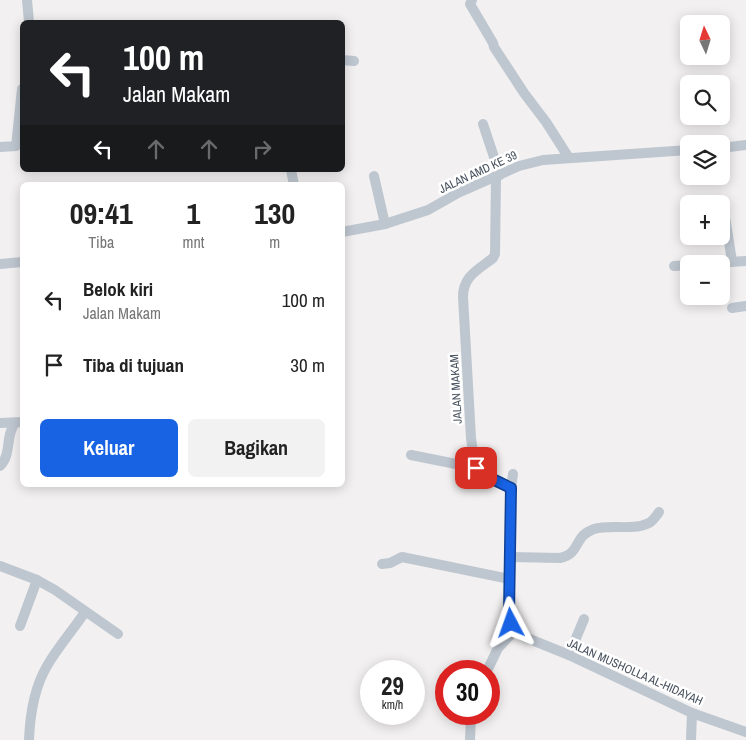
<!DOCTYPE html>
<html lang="id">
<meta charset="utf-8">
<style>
:root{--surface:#fff;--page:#f2f2f2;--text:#222;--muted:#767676;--accent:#1862e4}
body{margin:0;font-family:"Archivo Narrow",sans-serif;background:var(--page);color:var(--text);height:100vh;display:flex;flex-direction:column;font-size:19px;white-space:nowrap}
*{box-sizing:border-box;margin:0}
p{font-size:16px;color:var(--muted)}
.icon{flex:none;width:28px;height:28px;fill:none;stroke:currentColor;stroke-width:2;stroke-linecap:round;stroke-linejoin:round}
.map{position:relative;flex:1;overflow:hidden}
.sheet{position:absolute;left:20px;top:182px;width:325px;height:305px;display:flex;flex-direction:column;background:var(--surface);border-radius:8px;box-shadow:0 2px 12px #0003}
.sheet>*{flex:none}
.guide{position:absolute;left:20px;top:20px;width:325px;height:152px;border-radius:8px;box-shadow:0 2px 12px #0003;background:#202124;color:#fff;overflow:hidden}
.needle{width:32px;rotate:356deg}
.buttons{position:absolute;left:680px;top:15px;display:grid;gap:10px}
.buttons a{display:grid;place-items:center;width:50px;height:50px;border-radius:8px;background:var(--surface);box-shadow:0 2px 12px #0003;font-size:25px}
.speed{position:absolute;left:360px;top:660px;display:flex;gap:10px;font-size:25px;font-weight:700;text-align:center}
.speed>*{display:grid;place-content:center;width:65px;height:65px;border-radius:50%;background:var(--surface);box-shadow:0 2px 12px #0003;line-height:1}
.speed small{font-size:12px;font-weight:400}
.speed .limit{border:8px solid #d22;background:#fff;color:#111}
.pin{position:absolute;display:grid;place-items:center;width:42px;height:42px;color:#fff;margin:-21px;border-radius:10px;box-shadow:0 2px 8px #0006}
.me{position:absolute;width:55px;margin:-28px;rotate:356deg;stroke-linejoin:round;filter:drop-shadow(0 0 4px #0008)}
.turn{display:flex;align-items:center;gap:18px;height:105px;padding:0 20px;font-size:22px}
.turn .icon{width:65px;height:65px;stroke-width:2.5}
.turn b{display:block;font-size:35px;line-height:42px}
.lanes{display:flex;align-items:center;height:48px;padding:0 20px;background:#0003;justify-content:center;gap:25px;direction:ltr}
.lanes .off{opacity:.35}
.eta{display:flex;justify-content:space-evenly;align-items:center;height:85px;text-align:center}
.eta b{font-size:30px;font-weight:800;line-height:35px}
.cta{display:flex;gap:10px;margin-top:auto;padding:10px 20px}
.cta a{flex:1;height:58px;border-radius:8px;background:var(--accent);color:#fff;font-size:20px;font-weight:800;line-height:58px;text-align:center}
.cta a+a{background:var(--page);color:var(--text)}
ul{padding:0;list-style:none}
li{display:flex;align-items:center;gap:15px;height:65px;padding:0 20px}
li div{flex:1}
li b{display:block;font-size:19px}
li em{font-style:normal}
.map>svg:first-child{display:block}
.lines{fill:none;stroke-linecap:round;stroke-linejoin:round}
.minor{stroke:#bec6cf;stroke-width:10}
.route-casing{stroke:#104094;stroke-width:12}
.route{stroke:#1862e4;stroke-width:9}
.labels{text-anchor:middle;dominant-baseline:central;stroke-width:5;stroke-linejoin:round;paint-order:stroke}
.street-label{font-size:12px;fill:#48525e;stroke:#fff}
</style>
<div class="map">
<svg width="746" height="740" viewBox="0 0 746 740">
<rect width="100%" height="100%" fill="#f2f0f0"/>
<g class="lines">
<g class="minor">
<path d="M27 0 29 22"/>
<path d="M472 0 470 4 493 43 494 47 524 93 546 122 569 158"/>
<path d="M342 60 354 61"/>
<path d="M483 124 500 175"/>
<path d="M0 147 16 146 22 89"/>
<path d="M721 148 746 145"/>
<path d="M291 170 294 185"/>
<path d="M374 176 385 224"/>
<path d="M496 177 495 254 493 258C478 270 463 276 463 297L471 438 474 460 480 473 511 489 509 613 513 626 522 636 569 655 692 713 746 732"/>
<path d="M725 217 732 261"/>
<path d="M342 232 385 224 428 210 458 193 519 166 543 160 689 150"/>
<path d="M0 264 22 262"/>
<path d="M699 264 746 261"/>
<path d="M674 266 689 265"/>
<path d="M732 308 746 306"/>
<path d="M0 423 22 422"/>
<path d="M411 455 476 468"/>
<path d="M0 466C12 454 5 436 15 423"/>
<path d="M511 489 513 474"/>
<path d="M511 557 560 558C582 553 572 537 594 529 611 524 633 531 649 523 653 521 656 516 659 512"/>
<path d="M382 564 390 563 402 557 510 579"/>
<path d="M0 566 37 580 55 590 118 634"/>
<path d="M20 626 37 580"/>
<path d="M569 655 584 619"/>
<path d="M487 671 498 648 515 630"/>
<path d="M29 740C30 714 34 688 47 666 58 647 73 630 85 612"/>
<path d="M470 740 471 714"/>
<path d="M691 740 692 713"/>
</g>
</g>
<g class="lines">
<g class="route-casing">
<path id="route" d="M476 468 480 473 511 488 509 613 511 623"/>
</g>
<use href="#route" class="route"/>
</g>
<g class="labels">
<g class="street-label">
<text transform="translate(478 172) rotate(-25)">JALAN AMD KE 39</text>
<text transform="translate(456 389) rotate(-93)">JALAN MAKAM</text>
<text transform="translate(635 672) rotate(24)">JALAN MUSHOLLA AL-HIDAYAH</text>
</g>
</g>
</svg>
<div class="buttons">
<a><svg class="needle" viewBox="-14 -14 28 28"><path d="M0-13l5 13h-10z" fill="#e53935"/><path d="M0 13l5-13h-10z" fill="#767676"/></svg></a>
<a><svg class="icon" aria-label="search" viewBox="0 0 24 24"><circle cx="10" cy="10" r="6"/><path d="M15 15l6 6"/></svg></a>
<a><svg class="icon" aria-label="layers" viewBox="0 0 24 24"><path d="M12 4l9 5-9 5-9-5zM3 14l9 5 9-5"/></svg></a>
<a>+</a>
<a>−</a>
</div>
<div class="speed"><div>29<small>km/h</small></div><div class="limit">30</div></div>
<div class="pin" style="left:476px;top:468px;background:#d93025"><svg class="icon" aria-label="arrive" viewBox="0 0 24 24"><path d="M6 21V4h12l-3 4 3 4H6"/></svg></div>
<svg class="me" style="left:511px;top:623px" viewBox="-20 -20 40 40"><path d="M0-17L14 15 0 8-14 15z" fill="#1862e4" stroke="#fff" stroke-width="4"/></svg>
<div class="guide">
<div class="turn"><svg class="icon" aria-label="left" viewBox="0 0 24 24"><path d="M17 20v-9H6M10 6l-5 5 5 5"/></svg><div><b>100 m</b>Jalan Makam</div></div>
<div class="lanes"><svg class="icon" aria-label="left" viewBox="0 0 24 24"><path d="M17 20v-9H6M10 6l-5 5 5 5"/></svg><svg class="icon off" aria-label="ahead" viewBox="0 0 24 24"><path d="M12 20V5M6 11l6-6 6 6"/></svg><svg class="icon off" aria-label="ahead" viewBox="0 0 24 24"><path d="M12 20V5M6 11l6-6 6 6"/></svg><svg class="icon off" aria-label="right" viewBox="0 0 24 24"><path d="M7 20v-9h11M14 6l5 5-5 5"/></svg></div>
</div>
<section class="sheet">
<div class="eta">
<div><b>09:41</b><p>Tiba</p></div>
<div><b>1</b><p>mnt</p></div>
<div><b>130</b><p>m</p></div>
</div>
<ul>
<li><svg class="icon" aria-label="left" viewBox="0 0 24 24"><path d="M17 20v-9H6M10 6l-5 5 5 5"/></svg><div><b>Belok kiri</b><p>Jalan Makam</p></div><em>100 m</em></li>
<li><svg class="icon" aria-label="arrive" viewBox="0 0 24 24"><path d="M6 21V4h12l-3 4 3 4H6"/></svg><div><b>Tiba di tujuan</b></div><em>30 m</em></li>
</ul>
<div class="cta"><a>Keluar</a><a>Bagikan</a></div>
</section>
</div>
